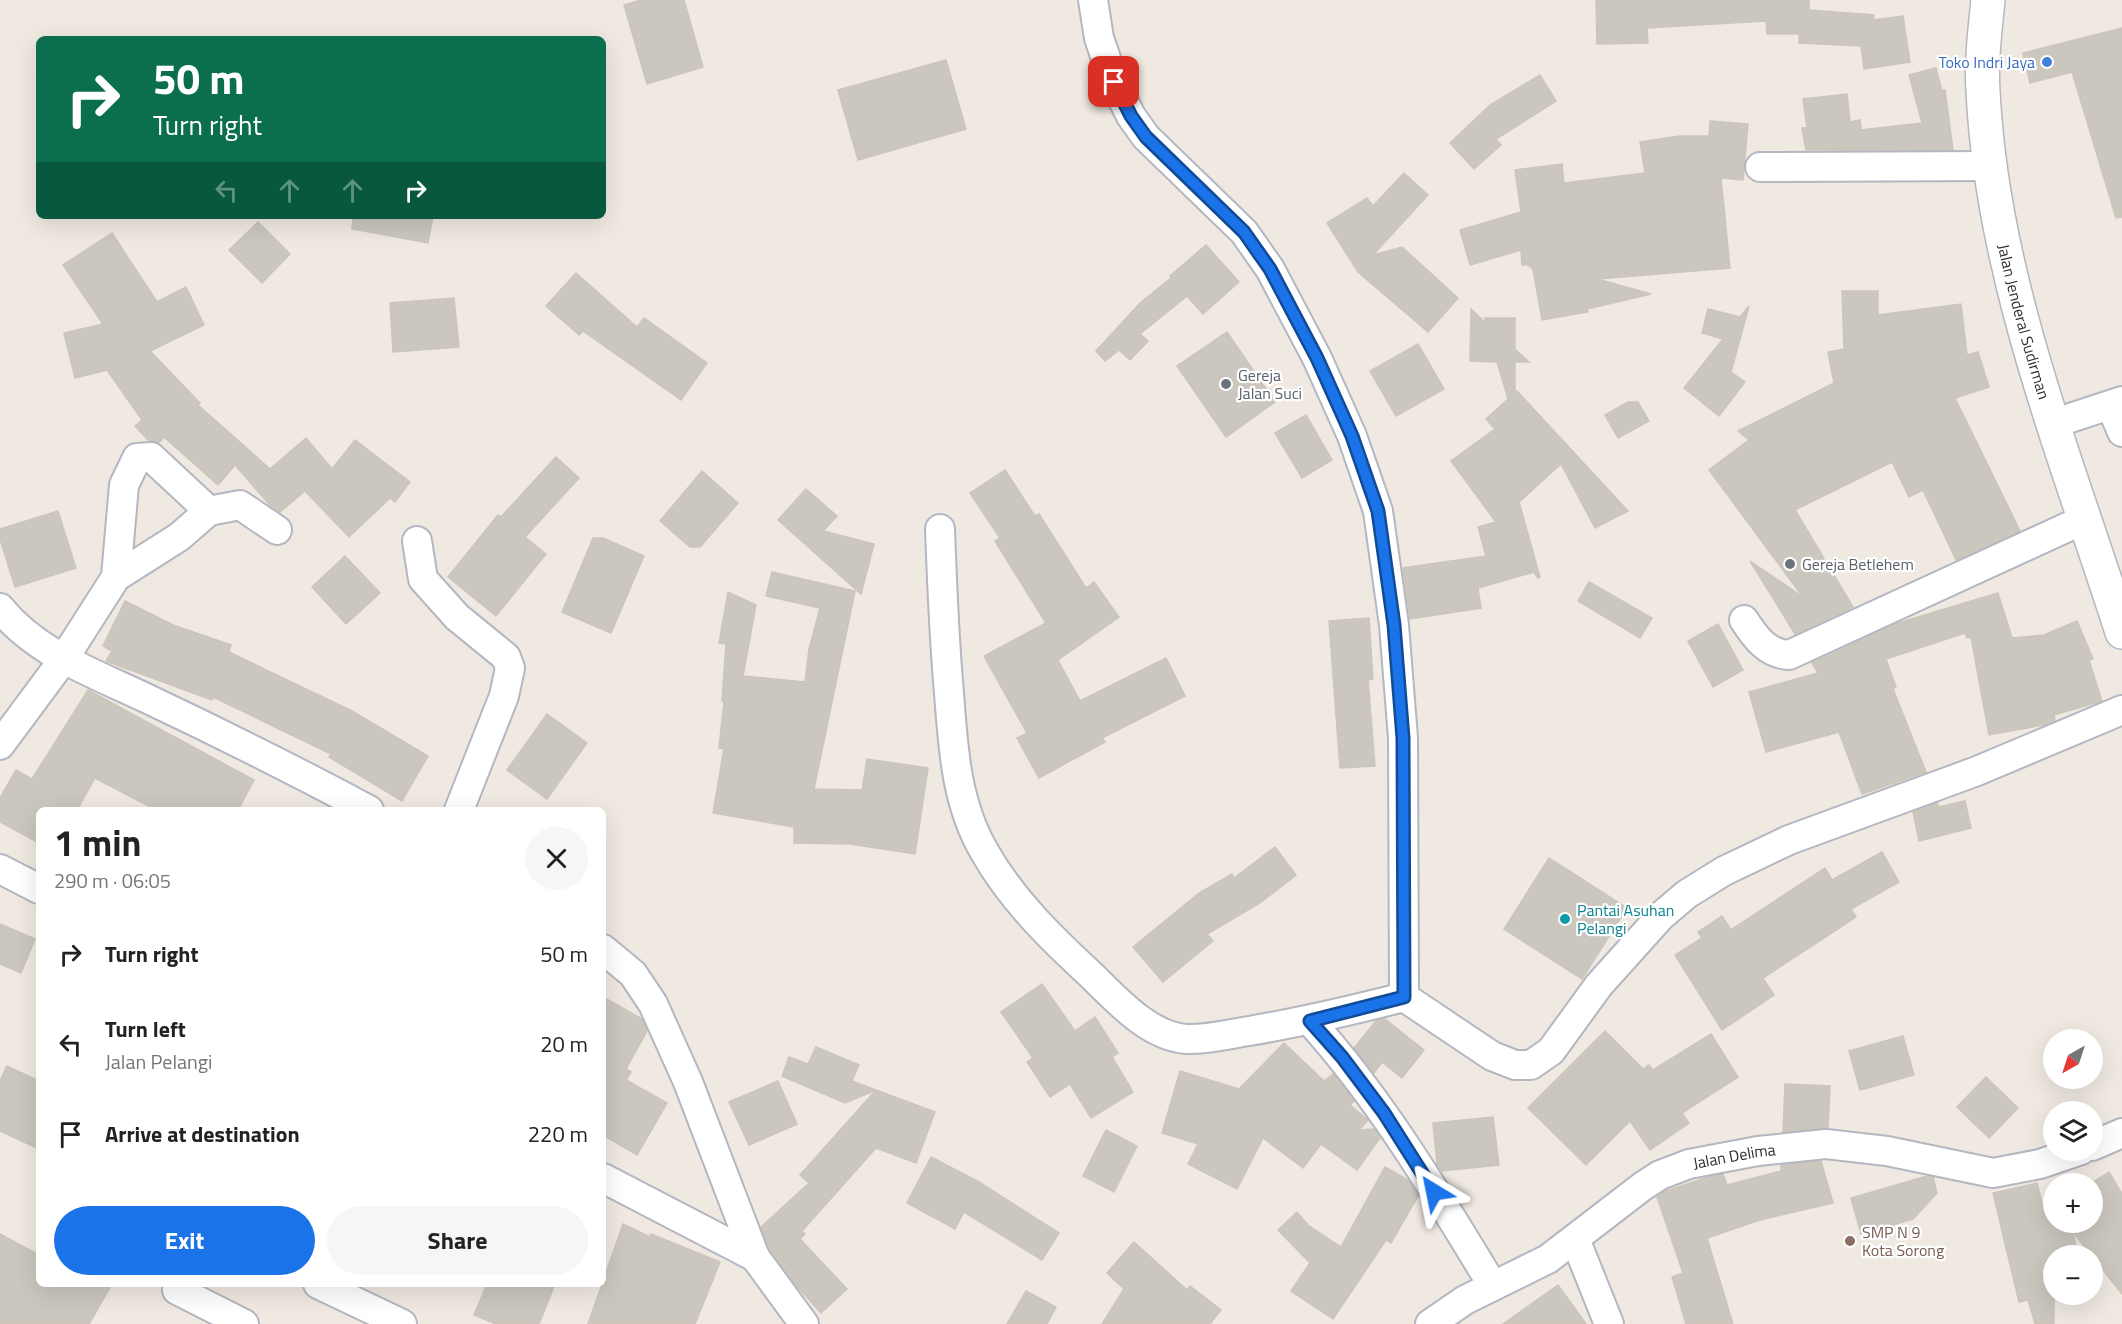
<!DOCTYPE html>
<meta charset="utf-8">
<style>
:root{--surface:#fff;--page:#f6f6f6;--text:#222;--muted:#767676;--accent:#1a73e8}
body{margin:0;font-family:"Titillium Web",sans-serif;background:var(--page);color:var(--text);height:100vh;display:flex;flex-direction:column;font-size:22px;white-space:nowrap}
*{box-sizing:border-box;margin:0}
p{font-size:20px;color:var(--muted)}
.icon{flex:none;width:33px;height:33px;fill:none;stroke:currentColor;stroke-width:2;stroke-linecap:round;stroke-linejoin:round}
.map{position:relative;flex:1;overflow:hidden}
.details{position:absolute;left:36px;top:807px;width:570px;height:480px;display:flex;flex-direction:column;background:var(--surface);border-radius:9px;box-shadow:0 6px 24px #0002}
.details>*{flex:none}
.guide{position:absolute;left:36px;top:36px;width:570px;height:183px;border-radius:9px;box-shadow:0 6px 24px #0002;background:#0b6e4f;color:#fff;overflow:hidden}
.needle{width:39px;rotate:219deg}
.buttons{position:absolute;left:2043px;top:1029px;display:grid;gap:12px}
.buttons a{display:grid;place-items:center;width:60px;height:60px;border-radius:50%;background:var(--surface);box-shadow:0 6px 24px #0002;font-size:30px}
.pin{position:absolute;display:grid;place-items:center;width:51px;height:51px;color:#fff;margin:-26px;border-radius:12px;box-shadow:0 3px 9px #0006}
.me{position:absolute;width:66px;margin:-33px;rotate:325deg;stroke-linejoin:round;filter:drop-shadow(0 0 4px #0008)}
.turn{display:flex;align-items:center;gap:21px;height:126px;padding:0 18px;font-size:27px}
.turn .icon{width:78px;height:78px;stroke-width:2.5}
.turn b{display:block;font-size:42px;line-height:51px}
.lanes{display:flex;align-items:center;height:57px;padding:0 18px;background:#0003;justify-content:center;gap:30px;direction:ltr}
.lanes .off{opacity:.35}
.round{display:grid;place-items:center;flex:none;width:63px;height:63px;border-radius:32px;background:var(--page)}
.summary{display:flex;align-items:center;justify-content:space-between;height:102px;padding:0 18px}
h1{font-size:36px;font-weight:700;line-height:45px}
.cta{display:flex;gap:12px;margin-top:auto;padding:12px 18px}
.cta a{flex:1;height:69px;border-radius:36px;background:var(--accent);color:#fff;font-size:24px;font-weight:700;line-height:69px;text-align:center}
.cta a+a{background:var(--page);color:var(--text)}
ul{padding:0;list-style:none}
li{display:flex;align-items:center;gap:18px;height:90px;padding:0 18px}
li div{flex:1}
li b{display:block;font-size:22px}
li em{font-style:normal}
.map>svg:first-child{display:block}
.building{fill:#cbc7bf;stroke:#cbc5ba;stroke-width:1.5}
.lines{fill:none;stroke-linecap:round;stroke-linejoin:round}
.street-casing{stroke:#b4b7c1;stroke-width:32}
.secondary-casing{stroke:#b4b7c1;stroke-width:36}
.street{stroke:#fff;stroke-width:28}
.secondary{stroke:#fff;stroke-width:33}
.route-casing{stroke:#114b97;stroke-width:15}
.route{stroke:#1a73e8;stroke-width:10}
.shop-dot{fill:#3f7fe0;stroke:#fff;stroke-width:2}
.worship-dot{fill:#6b7280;stroke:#fff;stroke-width:2}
.culture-dot{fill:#0f9aa8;stroke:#fff;stroke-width:2}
.education-dot{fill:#8d6e63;stroke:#fff;stroke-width:2}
.labels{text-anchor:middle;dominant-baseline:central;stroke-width:4.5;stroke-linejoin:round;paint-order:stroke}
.shop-label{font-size:16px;fill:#366cbe;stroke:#fff;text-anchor:end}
.street-label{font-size:16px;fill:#2e2e2e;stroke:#fff}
.worship-label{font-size:16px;fill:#5b616d;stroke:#fff;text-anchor:start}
.culture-label{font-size:16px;fill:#0d838f;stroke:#fff;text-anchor:start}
.education-label{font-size:16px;fill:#785e54;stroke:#fff;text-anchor:start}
</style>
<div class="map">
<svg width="2122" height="1324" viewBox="0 0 2122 1324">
<rect width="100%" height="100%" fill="#efe9e1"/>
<g class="building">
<path d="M641 0H684L703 67 647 84 624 5Z"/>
<path d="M1596 0H1809V10L1874 15 1873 20 1903 16 1910 62 1864 69 1861 46 1799 43V34H1767L1766 21 1647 28 1648 43 1597 44Z"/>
<path d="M2122 28V217L2116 218 2072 72 2030 83 2023 53Z"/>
<path d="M946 60 966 129 858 160 838 90Z"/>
<path d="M1936 68 1942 91 1945 90 1953 150H1806L1802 128H1807L1803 99 1847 94 1850 122 1860 120 1861 130 1922 123 1909 75Z"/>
<path d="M1540 75 1556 101 1496 139 1501 145 1474 169 1450 143 1490 105Z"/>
<path d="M1710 121 1748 124 1743 180 1721 178 1730 268 1597 279 1651 294 1587 309 1588 312 1542 320 1533 269 1528 265H1522L1521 250 1470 265 1460 230 1521 212 1515 170 1562 164 1564 183 1645 173 1640 142 1680 136H1709Z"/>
<path d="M1404 173 1428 195 1373 255 1402 247 1458 298 1428 332 1358 272 1327 223 1367 198 1373 206Z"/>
<path d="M353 216H433L428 243 352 229Z"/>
<path d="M258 222 290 254 262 283 229 250Z"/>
<path d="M112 233 157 302 186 287 204 325 150 351 200 403 198 405 270 469 306 438 332 469 355 440 410 482 395 502 390 498 349 537 305 491 280 512 269 504 235 465 218 485 164 437 159 443 149 441 135 426 142 420 107 370 75 378 64 333 103 324 63 265Z"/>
<path d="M1206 245 1239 282 1203 314 1187 296 1140 334 1148 341 1130 360 1119 350 1105 361 1096 351 1140 303 1171 278 1170 276Z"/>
<path d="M576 273 637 327 644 318 707 363 681 400 583 331 579 335 546 306Z"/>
<path d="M1842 291H1878V315L1961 304 1967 355 1978 352 1989 387 1955 398 2020 531 1956 560 1923 490 1909 497 1892 462 1795 510 1853 607 1795 634 1750 561 1803 597 1709 470 1749 440 1738 431 1834 383 1828 352 1844 349Z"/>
<path d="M454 298 459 347 393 352 390 303Z"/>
<path d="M1749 306 1731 372 1745 382 1719 416 1684 388 1723 339 1702 333 1708 309 1740 317Z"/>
<path d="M1471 309 1486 323 1485 318H1515V349L1529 362H1515V393L1517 391 1628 511 1595 528 1561 464 1519 502 1540 577 1538 578 1534 572 1478 588 1481 608 1410 619 1403 568 1486 556 1478 527 1496 522 1451 461 1495 429 1486 419 1508 399 1497 362 1470 361Z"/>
<path d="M1227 332 1275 402 1226 437 1177 366Z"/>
<path d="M1418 344 1444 389 1396 416 1370 371Z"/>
<path d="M1628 402H1638L1649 421 1618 438 1605 415Z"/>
<path d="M1306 415 1332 460 1302 478 1275 433Z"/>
<path d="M556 457 579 478 525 537 546 554 496 616 448 577 498 515 501 517Z"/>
<path d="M1005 470 1035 516 1039 514 1086 588 1094 582 1119 617 1058 660 1080 701 1166 658 1185 696 1102 738 1105 742 1039 778 1017 738 1027 733 984 656 1046 623 995 541 1000 538 970 493Z"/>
<path d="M702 471 738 503 700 547H690L660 521Z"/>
<path d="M806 489 837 516 823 531 874 544 861 594 778 520Z"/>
<path d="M58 511 76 568 15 587 0 539V529Z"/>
<path d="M593 538H603L644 556 611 633 562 612Z"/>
<path d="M345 556 380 593 346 624 312 587Z"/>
<path d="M772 572 855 591 814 789 862 790 867 759 928 768 915 854 850 844 794 843V827L713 813 724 749 719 748 724 702 722 701 726 644 719 643 728 592 756 605 743 676 805 682 809 649 820 608 766 596Z"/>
<path d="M1589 582 1652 618 1640 638 1578 601Z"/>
<path d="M1998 593 2012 638 2044 635 2077 621 2093 659 2089 660 2102 701 2054 715 2055 720 2043 725 1989 735 1971 637 1967 638 1965 633 1886 659 1896 687 1893 689 1926 772 1862 794 1839 732 1766 752 1749 692 1818 673 1812 663 1898 623Z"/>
<path d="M125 601 173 625 231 645 229 652 352 711 428 756 402 801 329 757 331 754 213 697 212 700 106 661 112 651 103 646Z"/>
<path d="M1369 618 1373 679 1368 680 1375 766 1340 768 1329 621Z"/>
<path d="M1718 624 1743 670 1713 687 1688 641Z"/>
<path d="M88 690 254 780 238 810H156L95 778 77 810H39V843L0 822V798L16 770 32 779Z"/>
<path d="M547 714 587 743 547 799 507 770Z"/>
<path d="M1965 801 1971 828 1919 841 1913 812 1937 803 1939 807Z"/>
<path d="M1275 847 1296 875 1260 903 1207 934 1213 941 1163 982 1133 947 1199 893 1232 874 1234 878Z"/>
<path d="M1882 852 1899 882 1851 909 1856 917 1763 978 1774 995 1722 1030 1675 955 1702 938 1698 932 1722 916 1731 930 1825 868 1832 880Z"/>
<path d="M1549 858 1627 908 1582 979 1504 929Z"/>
<path d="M0 924 35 939 21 973 0 964Z"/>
<path d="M1042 984 1075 1031 1095 1017 1118 1053 1112 1057 1133 1092 1091 1118 1070 1084 1050 1097 1027 1062 1033 1058 1001 1012Z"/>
<path d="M603 997 642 1019 647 1031 626 1069 631 1072 626 1080 667 1103 637 1155 603 1135Z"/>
<path d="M1385 1019 1424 1050 1402 1078 1382 1062 1374 1073 1354 1048 1376 1021Z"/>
<path d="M1605 1031 1643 1069 1649 1065 1653 1070 1711 1034 1738 1077 1682 1113 1689 1123 1650 1150 1630 1121 1586 1165 1528 1108Z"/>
<path d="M1903 1036 1914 1075 1860 1090 1849 1051Z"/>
<path d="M1284 1043 1324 1081 1333 1074 1354 1101 1350 1105 1368 1120 1359 1130 1374 1129 1380 1138 1357 1170 1321 1144 1303 1168 1263 1138 1237 1189 1188 1164 1198 1144 1162 1133 1180 1071 1239 1089Z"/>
<path d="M816 1047 859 1065 852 1081 876 1090 845 1103 782 1076 789 1057 808 1064Z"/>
<path d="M7 1066 39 1081V1149L0 1131V1081Z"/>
<path d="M1986 1077 2018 1108 1989 1138 1957 1107Z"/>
<path d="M778 1081 797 1124 749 1145 729 1102Z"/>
<path d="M1785 1084 1830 1086 1828 1128 1783 1132Z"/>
<path d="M876 1090 935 1112 916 1163 876 1148 802 1231 805 1234 800 1239 847 1289 821 1313 795 1284 770 1249 761 1227 809 1183 800 1175Z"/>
<path d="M1493 1117 1499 1165 1442 1171 1437 1164 1433 1123Z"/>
<path d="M1106 1130 1137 1146 1114 1192 1083 1176Z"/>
<path d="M931 1157 979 1182 1059 1233 1042 1260 964 1212 955 1229 907 1203Z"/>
<path d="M1821 1161 1833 1203 1760 1220 1707 1238 1733 1324H1686L1672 1277 1683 1273 1657 1197 1666 1191 1708 1177 1723 1174 1727 1185 1781 1171V1165Z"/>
<path d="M1385 1167 1408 1180 1418 1196 1391 1243 1386 1240 1333 1319 1291 1291 1310 1263 1278 1230 1297 1212 1308 1225 1341 1247Z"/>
<path d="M2109 1172 2122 1194V1294L2072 1231 2079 1256H2054V1324H2035L2028 1300 2019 1302 1993 1193 2037 1183 2044 1211 2054 1205V1222H2092V1184H2090Z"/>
<path d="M1927 1176 1933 1177 1937 1193 1913 1219 1861 1234 1851 1198Z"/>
<path d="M623 1224 650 1237 651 1234 720 1262 695 1324H588Z"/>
<path d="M0 1234 39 1255V1284H112L89 1324H0Z"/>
<path d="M1134 1242 1187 1290 1190 1286 1221 1310 1210 1324H1102L1124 1289 1107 1273Z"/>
<path d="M487 1284H555L539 1324H496L474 1315Z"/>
<path d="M1558 1285 1586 1324H1503Z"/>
<path d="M1026 1291 1056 1307 1047 1324H1007Z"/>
</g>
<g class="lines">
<g class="street-casing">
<g id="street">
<path d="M1093 0 1099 38 1114 82 1131 116 1146 137 1244 232 1270 269 1317 358 1352 436 1378 511 1394 625 1403 738 1404 997"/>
<path d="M1760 167 1991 166"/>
<path d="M2111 406 2122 432"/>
<path d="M2055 423 2122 401"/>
<path d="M940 529C942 584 944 638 949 693 953 747 956 803 984 851 1011 899 1050 937 1090 974 1116 999 1148 1036 1186 1039 1207 1040 1229 1034 1249 1031 1302 1022 1353 1010 1404 997L1492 1056 1515 1065H1531L1551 1051 1599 985 1661 916 1687 894 1724 871 1789 840 1977 771 2122 710"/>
<path d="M417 541 423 579 457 617 506 657 510 668 504 696 459 810"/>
<path d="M116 577 179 537 209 511 240 505 277 530"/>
<path d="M0 608C37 654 96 674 148 699 222 734 296 771 369 810"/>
<path d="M1744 620C1755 637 1767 654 1789 655L2085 519"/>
<path d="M0 745 63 660 116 577 124 485 137 458 151 457 209 511"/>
<path d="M0 869 39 889"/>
<path d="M603 949 633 974 653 1004 688 1082 755 1257 804 1324"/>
<path d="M1310 1021C1382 1101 1437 1194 1493 1286"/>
<path d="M2092 1146 2122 1133"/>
<path d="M603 1178 755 1257"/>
<path d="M1575 1239 1609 1324"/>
<path d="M318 1284 402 1324"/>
<path d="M177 1290 244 1324"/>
<path id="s1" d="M1430 1324 1465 1300 1548 1259 1643 1186 1660 1175 1689 1164 1758 1151 1826 1144 1887 1151 1993 1173 2040 1164 2081 1150"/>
</g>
</g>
<g class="secondary-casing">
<g id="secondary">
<path id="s2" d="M1988 0C1985 30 1981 61 1983 91 1992 277 2066 457 2122 632"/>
</g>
</g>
<use href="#street" class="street"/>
<use href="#secondary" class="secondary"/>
</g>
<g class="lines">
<g class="route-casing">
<path id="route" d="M1114 82 1131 116 1146 137 1244 232 1270 269 1317 358 1352 436 1378 511 1394 625 1403 738 1404 997 1310 1021 1342 1057 1384 1113 1434 1192"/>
</g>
<use href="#route" class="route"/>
</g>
<circle class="shop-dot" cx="2047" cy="62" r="6"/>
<g class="worship-dot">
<circle cx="1226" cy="384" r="6"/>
<circle cx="1790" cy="564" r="6"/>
</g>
<circle class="culture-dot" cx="1565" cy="919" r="6"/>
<circle class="education-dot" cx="1850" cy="1241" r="6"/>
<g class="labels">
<g class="shop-label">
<text x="2035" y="62">Toko Indri Jaya</text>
</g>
<g class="street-label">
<text stroke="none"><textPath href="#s2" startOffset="326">Jalan Jenderal Sudirman</textPath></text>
<text stroke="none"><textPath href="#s1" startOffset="352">Jalan Delima</textPath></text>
</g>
<g class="worship-label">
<text x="1238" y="375">Gereja<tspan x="1238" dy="18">Jalan Suci</tspan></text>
<text x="1802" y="564">Gereja Betlehem</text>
</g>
<g class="culture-label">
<text x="1577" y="910">Pantai Asuhan<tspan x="1577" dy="18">Pelangi</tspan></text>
</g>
<g class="education-label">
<text x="1862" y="1232">SMP N 9<tspan x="1862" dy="18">Kota Sorong</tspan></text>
</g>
</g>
</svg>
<div class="buttons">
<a><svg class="needle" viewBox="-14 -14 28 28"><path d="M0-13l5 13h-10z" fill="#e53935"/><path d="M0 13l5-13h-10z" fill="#767676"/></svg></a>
<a><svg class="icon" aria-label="layers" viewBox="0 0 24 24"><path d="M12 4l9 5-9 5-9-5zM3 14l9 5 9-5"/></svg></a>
<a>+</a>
<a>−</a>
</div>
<div class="pin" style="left:1114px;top:82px;background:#d93025"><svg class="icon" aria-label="arrive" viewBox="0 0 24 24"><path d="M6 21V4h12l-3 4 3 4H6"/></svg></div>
<svg class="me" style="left:1434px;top:1192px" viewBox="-20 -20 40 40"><path d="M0-17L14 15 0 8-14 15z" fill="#1a73e8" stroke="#fff" stroke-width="4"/></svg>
<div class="guide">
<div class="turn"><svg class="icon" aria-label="right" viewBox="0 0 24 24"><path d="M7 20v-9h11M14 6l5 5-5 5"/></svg><div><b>50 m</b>Turn right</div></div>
<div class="lanes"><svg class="icon off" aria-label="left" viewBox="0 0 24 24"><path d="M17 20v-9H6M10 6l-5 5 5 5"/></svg><svg class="icon off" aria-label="ahead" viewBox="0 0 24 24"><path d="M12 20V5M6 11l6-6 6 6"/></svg><svg class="icon off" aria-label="ahead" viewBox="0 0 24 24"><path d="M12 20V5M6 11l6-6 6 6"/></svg><svg class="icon" aria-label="right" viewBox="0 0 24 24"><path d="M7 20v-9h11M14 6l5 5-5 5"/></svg></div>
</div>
<section class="details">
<div class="summary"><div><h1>1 min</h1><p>290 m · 06:05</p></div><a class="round"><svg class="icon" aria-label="close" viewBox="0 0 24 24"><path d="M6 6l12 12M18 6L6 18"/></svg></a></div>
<ul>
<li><svg class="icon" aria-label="right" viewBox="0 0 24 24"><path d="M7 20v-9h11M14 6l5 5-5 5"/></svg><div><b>Turn right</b></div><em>50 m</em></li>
<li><svg class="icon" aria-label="left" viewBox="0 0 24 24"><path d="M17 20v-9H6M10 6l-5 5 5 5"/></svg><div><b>Turn left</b><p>Jalan Pelangi</p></div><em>20 m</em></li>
<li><svg class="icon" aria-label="arrive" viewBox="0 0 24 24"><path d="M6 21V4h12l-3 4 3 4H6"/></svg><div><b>Arrive at destination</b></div><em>220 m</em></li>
</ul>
<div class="cta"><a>Exit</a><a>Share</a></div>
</section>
</div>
